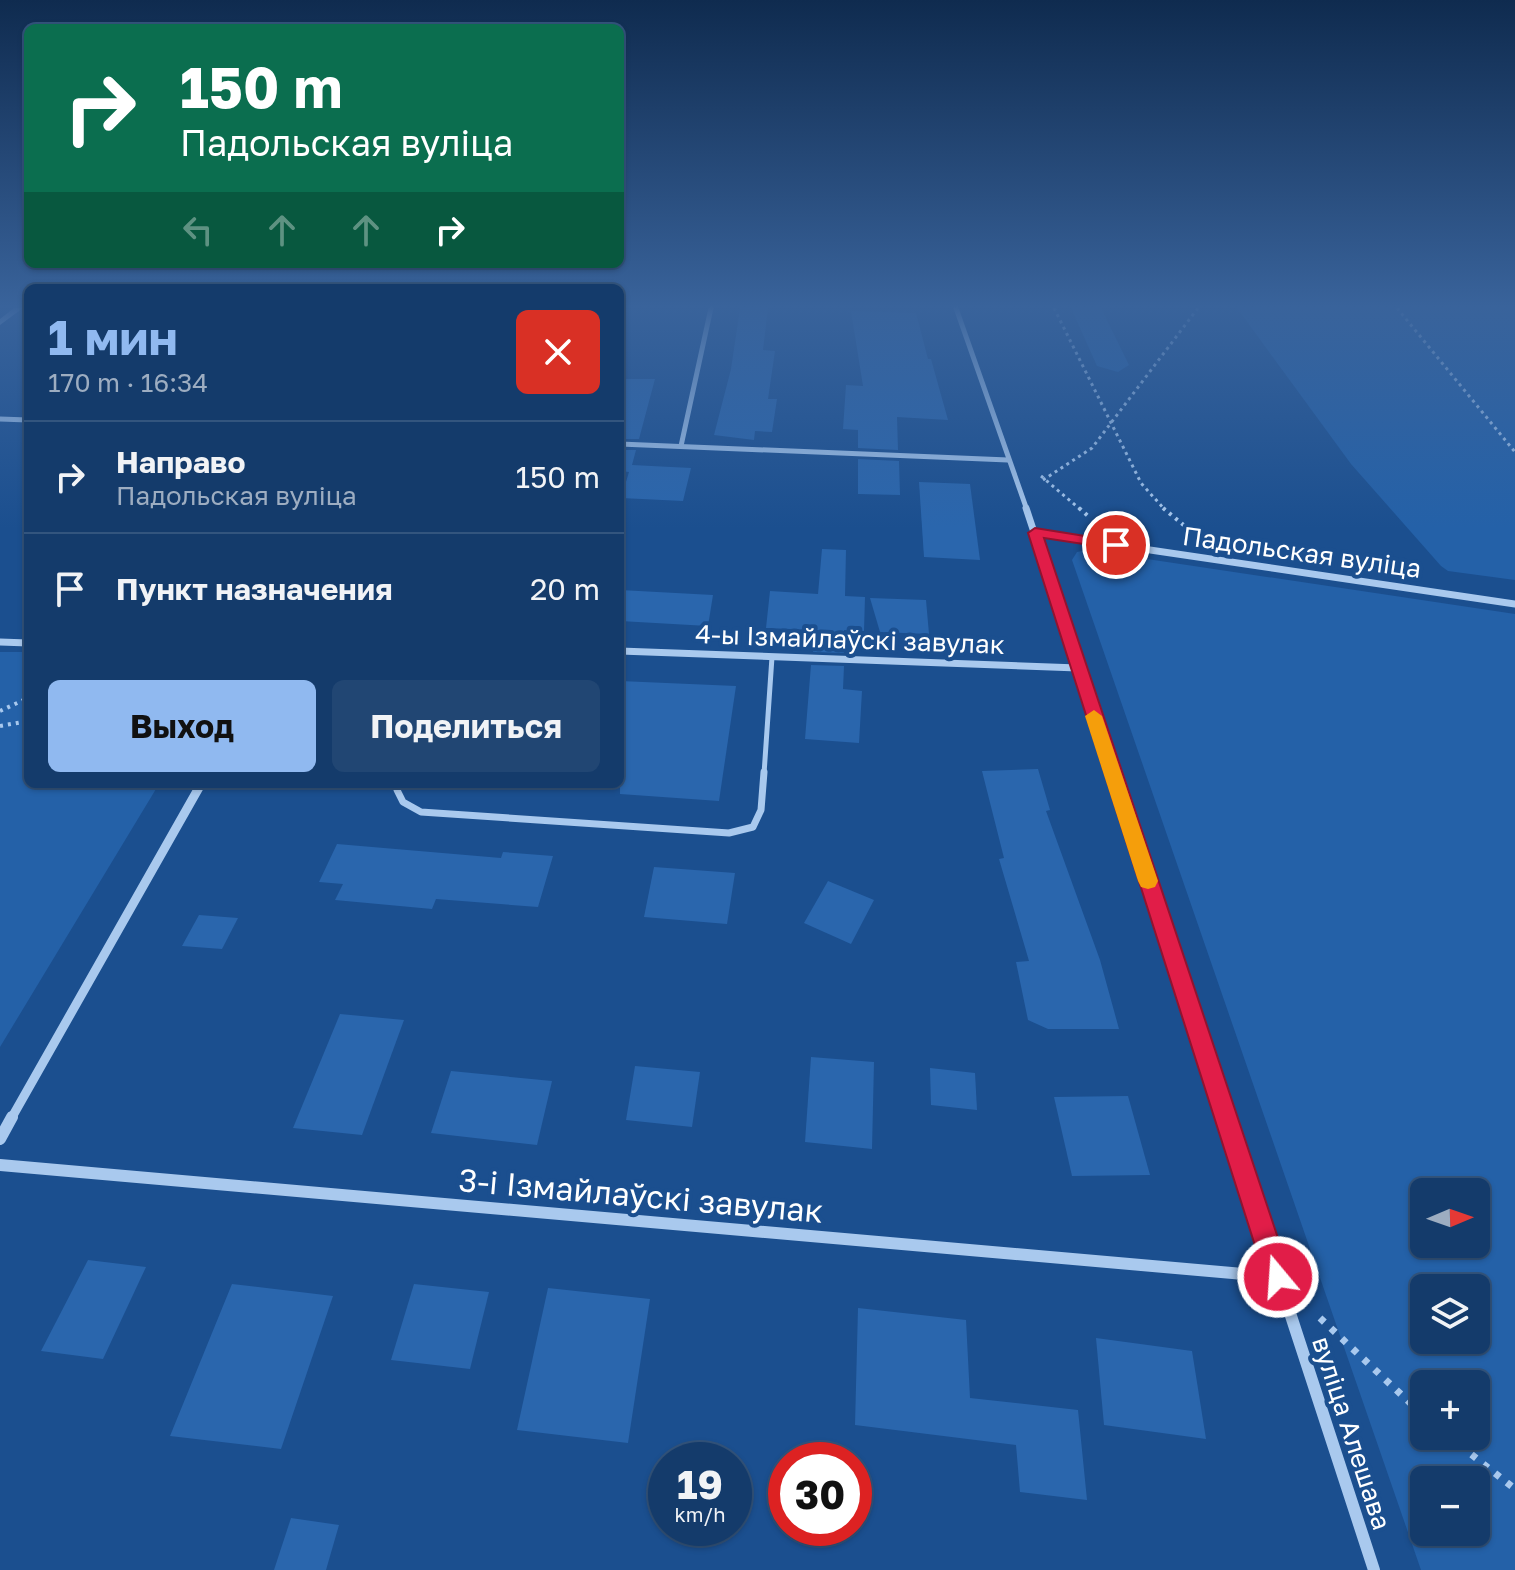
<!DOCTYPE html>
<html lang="ru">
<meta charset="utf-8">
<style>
:root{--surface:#143b6b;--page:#214673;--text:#f1f3f6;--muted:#9dadc1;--line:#33557e;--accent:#90b9f0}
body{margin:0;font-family:"Golos Text",sans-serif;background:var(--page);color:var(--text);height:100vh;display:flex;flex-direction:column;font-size:30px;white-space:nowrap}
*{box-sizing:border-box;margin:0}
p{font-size:26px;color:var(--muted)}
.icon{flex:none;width:44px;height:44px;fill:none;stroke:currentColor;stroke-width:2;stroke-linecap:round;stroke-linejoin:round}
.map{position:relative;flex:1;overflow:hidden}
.sheet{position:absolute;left:24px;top:284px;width:600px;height:504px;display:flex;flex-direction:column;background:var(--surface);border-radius:12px;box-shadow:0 2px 6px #0004,0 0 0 2px var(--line)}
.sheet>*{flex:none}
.hud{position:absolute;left:24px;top:24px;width:600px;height:244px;border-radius:12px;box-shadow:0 2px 6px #0004,0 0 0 2px var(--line);background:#0b6e4f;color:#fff;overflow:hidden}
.needle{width:52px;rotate:88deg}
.tools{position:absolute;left:1410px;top:1178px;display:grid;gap:16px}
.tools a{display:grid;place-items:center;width:80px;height:80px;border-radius:12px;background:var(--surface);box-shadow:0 2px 6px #0004,0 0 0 2px var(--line);font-size:40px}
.speed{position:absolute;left:648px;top:1442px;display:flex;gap:16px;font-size:40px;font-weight:700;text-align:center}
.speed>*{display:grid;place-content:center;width:104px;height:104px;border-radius:50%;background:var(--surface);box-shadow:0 2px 6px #0004,0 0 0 2px var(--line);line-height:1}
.speed small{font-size:20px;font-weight:400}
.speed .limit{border:12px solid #d22;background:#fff;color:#111}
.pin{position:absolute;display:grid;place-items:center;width:68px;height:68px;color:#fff;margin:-34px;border:4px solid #fff;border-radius:50%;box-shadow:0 2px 8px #0007}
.me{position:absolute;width:88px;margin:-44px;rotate:342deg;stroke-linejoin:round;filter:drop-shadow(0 0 6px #0008)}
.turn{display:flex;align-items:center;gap:28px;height:168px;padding:0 24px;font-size:36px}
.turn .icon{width:104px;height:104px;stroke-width:2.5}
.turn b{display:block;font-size:56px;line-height:68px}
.lanes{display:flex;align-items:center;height:76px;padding:0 24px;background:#0003;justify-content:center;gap:40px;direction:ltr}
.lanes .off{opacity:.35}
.round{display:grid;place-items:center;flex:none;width:84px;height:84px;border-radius:12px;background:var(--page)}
.summary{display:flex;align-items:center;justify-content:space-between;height:136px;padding:0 24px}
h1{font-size:48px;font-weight:700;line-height:60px;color:var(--accent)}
.button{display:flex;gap:16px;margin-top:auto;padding:16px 24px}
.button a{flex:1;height:92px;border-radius:12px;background:var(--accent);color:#111;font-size:32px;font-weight:700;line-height:92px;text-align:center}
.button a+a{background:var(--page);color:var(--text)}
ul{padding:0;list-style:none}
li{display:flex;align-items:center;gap:24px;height:112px;padding:0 24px;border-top:2px solid var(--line)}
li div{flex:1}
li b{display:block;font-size:30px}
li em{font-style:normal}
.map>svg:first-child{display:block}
.green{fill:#2461a8;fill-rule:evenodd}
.building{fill:#2a66ad}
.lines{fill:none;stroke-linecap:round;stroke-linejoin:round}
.path-far2{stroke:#a9c9ee;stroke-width:3;stroke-dasharray:3 4;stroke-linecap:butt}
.path-far1{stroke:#a9c9ee;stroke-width:4;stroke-dasharray:3 5;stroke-linecap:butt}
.path{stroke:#a9c9ee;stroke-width:7;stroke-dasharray:6 9;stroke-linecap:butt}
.service-far1{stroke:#a9c9ee;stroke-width:5}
.service{stroke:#a9c9ee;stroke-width:7}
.minor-far3{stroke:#a9c9ee;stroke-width:5}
.minor-far2{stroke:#a9c9ee;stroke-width:7}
.minor-far1{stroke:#a9c9ee;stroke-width:9}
.minor{stroke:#a9c9ee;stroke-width:12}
.tertiary{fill:#a9c9ee;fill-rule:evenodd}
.route{fill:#e11d48;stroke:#92132f;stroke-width:2}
.slow{fill:#f59e0b}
.labels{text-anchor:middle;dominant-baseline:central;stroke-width:8;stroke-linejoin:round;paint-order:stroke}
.street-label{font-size:26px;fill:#fff;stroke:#1b4f8f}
.near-street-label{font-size:32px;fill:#fff;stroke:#1b4f8f}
</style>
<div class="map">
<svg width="1515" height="1570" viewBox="0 0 1515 1570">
<rect width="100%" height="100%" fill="#1b4f8f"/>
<g class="green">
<path d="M1071 308H1101L1129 365 1118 372 1097 366Z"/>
<path d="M1237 308H1515V580L1448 571 1441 566 1351 464Z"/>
<path d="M1087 550 1515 614V1570H1421L1072 560 1077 552ZM1424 1192H1476V1244H1424ZM1424 1288H1476V1340H1424ZM1424 1384H1476V1436H1424ZM1424 1480H1476V1532H1424Z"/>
<path d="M0 652H28V784H159L0 1047Z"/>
</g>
<g class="building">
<path d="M740 308H768L763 350 775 351 768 399H777L772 432 755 431 754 440 714 435 731 369Z"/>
<path d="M851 311 916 313 928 359H931L948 420 897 417 898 450 858 448V430L843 429 846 385 863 386Z"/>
<path d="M620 379H655L639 439H620Z"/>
<path d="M620 450H636L632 465 691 468 683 501 621 498 629 472 620 471Z"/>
<path d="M858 459 899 461 900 495 858 494Z"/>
<path d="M919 482 970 484 980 560 924 557Z"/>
<path d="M822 549 846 550 845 596 865 597 864 631 844 630V653L813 652 815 630 766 628 770 591 818 594Z"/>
<path d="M620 590 713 595 708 626 620 621Z"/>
<path d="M870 598 926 600 929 634 880 632Z"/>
<path d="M811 665 844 666 843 689 862 691 859 743 805 739Z"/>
<path d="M620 681 736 686 719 801 620 794Z"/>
<path d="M1038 769 1050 810 1046 811 1100 960 1119 1029H1048L1028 1020 1016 962 1029 961 999 859 1004 858 982 771Z"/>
<path d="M337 844 501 858 503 852 553 856 538 907 436 899 432 909 335 900 343 884 319 882Z"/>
<path d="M654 867 735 873 727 924 644 917Z"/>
<path d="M828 881 874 900 851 944 804 923Z"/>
<path d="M199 915 238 918 222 949 182 946Z"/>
<path d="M340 1014 404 1020 362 1135 293 1128Z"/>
<path d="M811 1057 874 1062 872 1149 805 1142Z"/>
<path d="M635 1066 700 1072 692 1127 626 1120Z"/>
<path d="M930 1068 975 1073 977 1110 931 1105Z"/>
<path d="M451 1071 552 1081 537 1145 431 1133Z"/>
<path d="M1128 1096 1150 1175 1072 1176 1054 1097Z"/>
<path d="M88 1260 146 1267 103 1359 41 1351Z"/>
<path d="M232 1284 333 1296 281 1449 170 1436Z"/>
<path d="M414 1284 489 1292 470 1369 391 1360Z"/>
<path d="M548 1288 650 1299 628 1443 517 1430Z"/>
<path d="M858 1308 966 1320 970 1398 1078 1410 1087 1500 1020 1492 1016 1445 855 1425Z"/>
<path d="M1096 1338 1192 1351 1206 1439 1104 1425Z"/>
<path d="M291 1518 339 1525 326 1570H274Z"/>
</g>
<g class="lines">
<g class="path-far2">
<path d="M1054 308 1141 483 1165 510"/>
<path d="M1397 308 1515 452"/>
<path d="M1041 476 1081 510"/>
<path d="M1043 480 1092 448 1198 308"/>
</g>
<g class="path-far1">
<path d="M1079 508 1088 516"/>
<path d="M1163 508 1192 532"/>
<path d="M0 711 28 698"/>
<path d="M0 726 28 721"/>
</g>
<g class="path">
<path d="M1320 1318 1424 1416"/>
<path d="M1448 1436 1515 1489"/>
</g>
<path class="service-far1" d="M764 774 772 657"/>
<path class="service" d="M399 784 397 790 403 802 421 812 729 833 753 827 761 810 764 772"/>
<g class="minor-far3">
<path d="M956 308 1027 510"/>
<path d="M0 419 28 420"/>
<path d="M620 444 1008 460"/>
<path d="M681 446 711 308"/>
</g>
<g class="minor-far2">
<path d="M1026 508 1114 774"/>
<path d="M1035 533 1515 604"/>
<path d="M0 642 28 643"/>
<path d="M620 651 1078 668"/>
</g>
<g class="minor-far1">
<path d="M1113 772 1227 1119"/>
<path d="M11 1119 201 784"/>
</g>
<g class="minor">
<path d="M1226 1117 1374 1570"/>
<path d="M0 1139 12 1117"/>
<path d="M0 1165 1278 1277"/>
</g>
<path class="tertiary" d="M14 308H23L0 325V319Z"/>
</g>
<linearGradient id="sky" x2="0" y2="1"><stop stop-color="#0f2b4f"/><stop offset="0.58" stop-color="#39639b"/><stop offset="1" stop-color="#39639b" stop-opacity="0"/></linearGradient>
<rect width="1515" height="528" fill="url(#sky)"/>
<path class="route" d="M1035 528 1116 541 1123 545 1116 549 1044 538 1291 1277 1287 1286 1278 1290 1269 1286 1265 1277 1028 533Z"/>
<path class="slow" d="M1094 710 1102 716 1158 881 1155 887 1148 889 1141 887 1138 881 1085 716Z"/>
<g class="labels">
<g class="street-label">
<text transform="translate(1302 552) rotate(8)">Падольская вуліца</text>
<text transform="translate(850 639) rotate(2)">4-ы Ізмайлаўскі завулак</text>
<text transform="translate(1352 1433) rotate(72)">вуліца Алешава</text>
</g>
<g class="near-street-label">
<text transform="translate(641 1195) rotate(5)">3-і Ізмайлаўскі завулак</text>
</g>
</g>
</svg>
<div class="tools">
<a><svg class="needle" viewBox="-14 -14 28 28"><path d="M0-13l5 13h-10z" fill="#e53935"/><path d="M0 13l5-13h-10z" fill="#9dadc1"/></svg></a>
<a><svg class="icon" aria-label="layers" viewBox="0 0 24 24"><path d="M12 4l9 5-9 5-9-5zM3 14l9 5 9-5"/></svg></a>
<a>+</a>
<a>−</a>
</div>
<div class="speed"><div>19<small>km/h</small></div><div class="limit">30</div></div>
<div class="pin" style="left:1116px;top:545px;background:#d93025"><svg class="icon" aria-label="arrive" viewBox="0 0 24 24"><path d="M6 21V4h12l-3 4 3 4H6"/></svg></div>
<svg class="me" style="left:1278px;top:1277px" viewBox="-20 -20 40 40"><circle r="17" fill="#e11d48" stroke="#fff" stroke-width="3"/><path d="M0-11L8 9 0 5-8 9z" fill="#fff"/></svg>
<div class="hud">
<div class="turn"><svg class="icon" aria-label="right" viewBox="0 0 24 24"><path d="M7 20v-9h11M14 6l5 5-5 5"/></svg><div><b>150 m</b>Падольская вуліца</div></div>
<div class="lanes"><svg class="icon off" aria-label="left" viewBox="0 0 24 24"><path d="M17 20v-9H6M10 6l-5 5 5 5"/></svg><svg class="icon off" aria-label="ahead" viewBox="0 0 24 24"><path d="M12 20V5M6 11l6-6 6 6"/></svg><svg class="icon off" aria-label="ahead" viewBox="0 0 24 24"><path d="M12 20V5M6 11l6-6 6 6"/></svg><svg class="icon" aria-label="right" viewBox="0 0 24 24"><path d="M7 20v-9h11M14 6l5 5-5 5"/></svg></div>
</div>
<section class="sheet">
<div class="summary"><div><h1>1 мин</h1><p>170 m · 16:34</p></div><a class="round" style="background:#d93025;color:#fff"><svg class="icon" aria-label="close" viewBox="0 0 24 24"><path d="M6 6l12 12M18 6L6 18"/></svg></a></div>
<ul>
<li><svg class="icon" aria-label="right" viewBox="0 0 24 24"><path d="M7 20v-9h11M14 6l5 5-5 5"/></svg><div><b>Направо</b><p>Падольская вуліца</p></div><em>150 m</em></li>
<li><svg class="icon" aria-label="arrive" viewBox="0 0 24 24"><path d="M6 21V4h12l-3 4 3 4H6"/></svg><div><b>Пункт назначения</b></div><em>20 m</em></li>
</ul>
<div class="button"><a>Выход</a><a>Поделиться</a></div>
</section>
</div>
